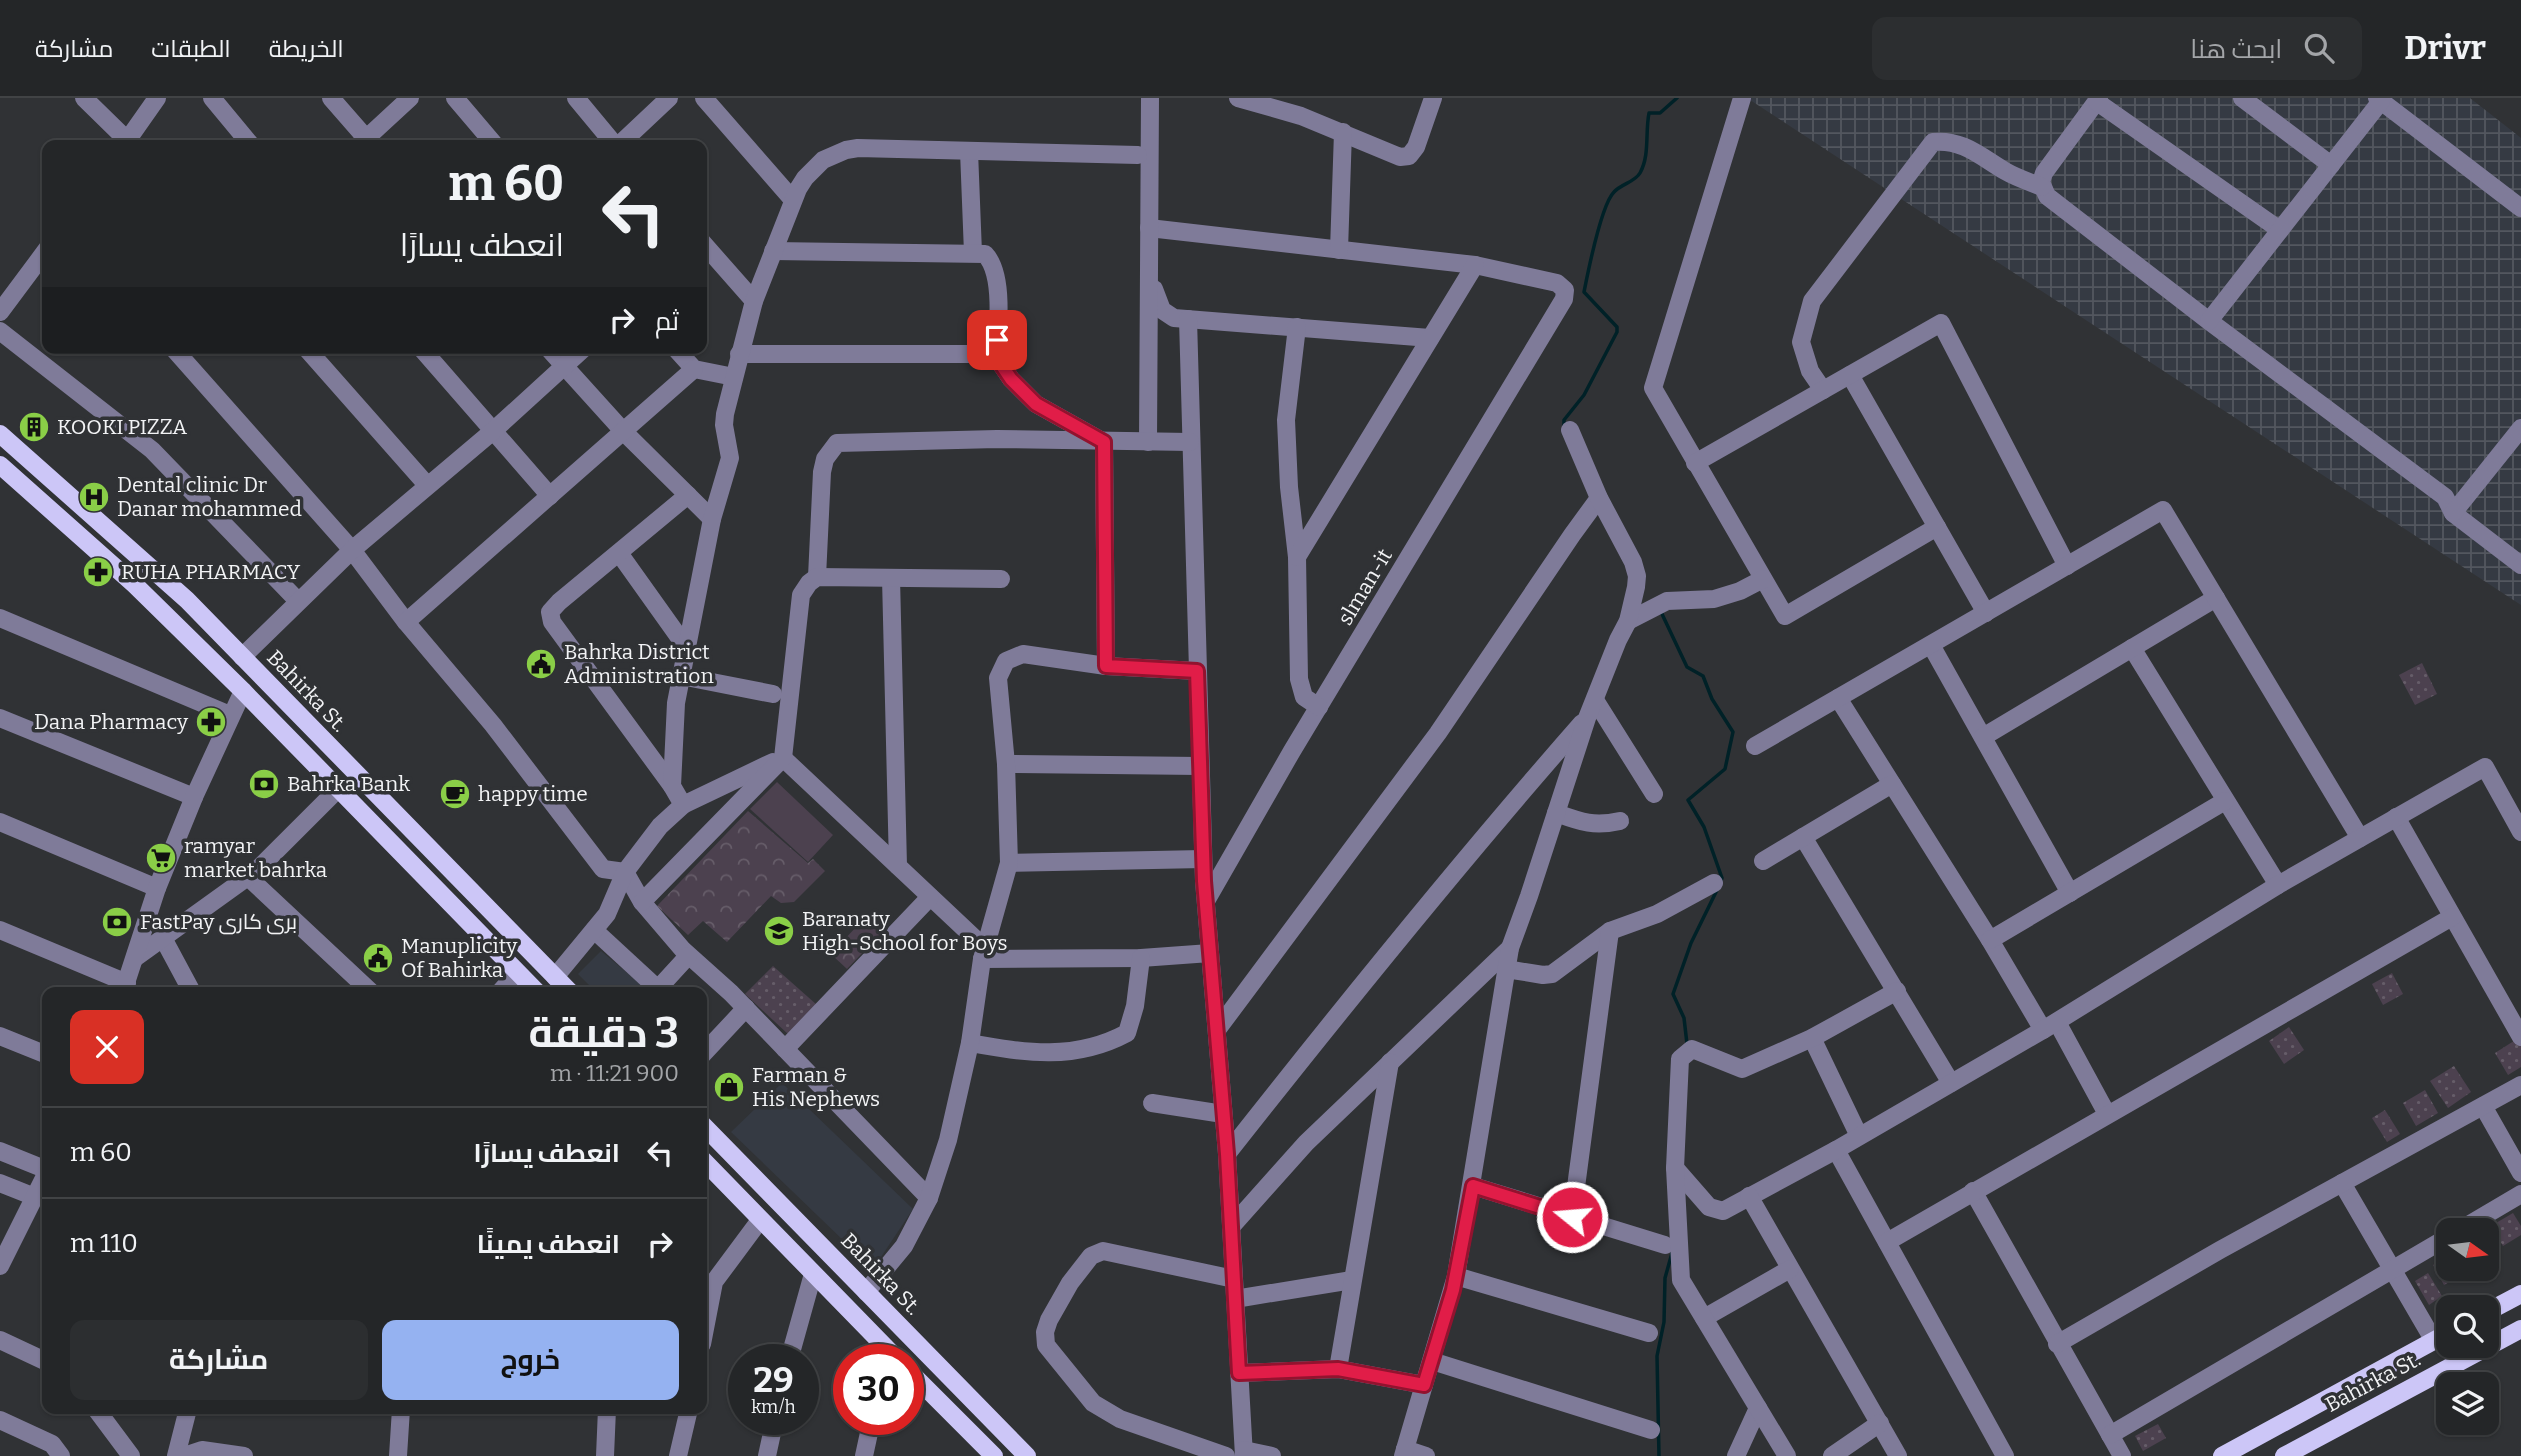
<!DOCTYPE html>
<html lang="ar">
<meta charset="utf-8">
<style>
:root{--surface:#242628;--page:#2c2e30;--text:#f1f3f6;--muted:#a3a5a8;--line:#414345;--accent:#95b2f1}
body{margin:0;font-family:Bitter,Cairo,serif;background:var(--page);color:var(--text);direction:rtl;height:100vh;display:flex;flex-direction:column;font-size:26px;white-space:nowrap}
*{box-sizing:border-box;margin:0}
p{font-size:23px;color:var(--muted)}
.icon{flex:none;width:38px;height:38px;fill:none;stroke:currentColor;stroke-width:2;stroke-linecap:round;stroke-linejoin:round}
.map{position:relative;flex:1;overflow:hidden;direction:ltr}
.details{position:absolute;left:42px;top:889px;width:665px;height:427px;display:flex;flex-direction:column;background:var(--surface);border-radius:14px;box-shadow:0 2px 5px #0004,0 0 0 2px var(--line);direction:rtl}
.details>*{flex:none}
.banner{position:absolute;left:42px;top:42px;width:665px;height:214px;border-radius:14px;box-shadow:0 2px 5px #0004,0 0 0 2px var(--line);direction:rtl;background:#242628;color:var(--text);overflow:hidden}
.needle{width:46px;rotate:104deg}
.buttons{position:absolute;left:2436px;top:1120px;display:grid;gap:14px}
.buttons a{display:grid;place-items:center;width:63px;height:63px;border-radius:14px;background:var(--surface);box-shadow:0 2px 5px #0004,0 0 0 2px var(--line);font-size:35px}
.speed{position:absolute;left:728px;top:1246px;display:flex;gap:14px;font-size:35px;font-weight:700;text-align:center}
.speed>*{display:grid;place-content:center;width:91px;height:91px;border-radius:50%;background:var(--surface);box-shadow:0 2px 5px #0004,0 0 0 2px var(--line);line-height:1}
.speed small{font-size:18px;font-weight:400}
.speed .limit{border:10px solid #d22;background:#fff;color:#111}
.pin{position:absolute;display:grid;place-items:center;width:60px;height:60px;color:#fff;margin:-30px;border-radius:14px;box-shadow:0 4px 10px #0006}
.me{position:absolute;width:77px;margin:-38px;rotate:287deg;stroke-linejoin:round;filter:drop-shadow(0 0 5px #0008)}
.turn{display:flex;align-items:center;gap:24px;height:147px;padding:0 28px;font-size:32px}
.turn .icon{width:91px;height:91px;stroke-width:2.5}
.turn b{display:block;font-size:49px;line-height:60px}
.then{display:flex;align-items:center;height:66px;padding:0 28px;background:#0003;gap:14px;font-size:26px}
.round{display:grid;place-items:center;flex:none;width:74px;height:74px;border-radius:14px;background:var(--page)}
.head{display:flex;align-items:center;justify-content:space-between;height:119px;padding:0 28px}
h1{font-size:42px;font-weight:700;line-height:52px}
.primary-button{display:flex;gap:14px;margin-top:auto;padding:14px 28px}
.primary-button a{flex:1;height:80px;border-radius:14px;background:var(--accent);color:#111;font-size:28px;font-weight:700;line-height:80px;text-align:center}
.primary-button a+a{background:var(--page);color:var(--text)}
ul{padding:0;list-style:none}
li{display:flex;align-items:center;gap:21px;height:91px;padding:0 28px;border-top:2px solid var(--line)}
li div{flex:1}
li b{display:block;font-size:26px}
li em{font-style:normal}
header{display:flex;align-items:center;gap:42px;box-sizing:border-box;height:98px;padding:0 35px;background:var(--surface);border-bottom:2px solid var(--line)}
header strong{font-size:33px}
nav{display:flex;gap:38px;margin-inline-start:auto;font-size:24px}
.search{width:490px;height:63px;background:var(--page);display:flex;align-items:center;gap:18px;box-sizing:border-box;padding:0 24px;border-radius:14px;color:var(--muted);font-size:26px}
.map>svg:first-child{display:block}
.built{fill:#353a43}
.industrial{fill:url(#industrial-grid)}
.park{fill:url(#park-crowns)}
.garden{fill:url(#garden-dots)}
.pitch{fill:#4c414f}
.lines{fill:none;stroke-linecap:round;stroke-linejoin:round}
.stream{stroke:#002127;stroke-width:3.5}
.minor{stroke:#7f7b99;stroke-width:18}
.major{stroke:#ccc6f7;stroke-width:18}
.route-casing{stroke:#92132f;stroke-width:18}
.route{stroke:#e11d48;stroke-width:12}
.labels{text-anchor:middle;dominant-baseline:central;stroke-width:7;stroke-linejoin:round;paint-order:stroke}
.poi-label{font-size:21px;fill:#f2f3f5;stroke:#303235;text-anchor:start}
.street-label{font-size:21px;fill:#f2f3f5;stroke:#303235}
</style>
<header>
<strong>Drivr</strong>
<div class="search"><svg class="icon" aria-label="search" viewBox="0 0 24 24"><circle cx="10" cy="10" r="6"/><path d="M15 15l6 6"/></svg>ابحث هنا</div>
<nav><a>الخريطة</a><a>الطبقات</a><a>مشاركة</a></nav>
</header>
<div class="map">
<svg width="2521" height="1358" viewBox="0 0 2521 1358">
<defs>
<pattern id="industrial-grid" width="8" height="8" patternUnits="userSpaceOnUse" patternTransform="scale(1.75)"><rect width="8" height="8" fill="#353a43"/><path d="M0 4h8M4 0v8" fill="none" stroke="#53575f"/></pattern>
<pattern id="park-crowns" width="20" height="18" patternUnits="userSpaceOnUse" patternTransform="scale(1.75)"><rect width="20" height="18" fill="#4c414f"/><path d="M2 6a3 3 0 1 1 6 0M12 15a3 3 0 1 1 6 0" fill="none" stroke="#665d69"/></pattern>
<pattern id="garden-dots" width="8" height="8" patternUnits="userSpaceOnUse" patternTransform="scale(1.75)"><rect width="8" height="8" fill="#4c414f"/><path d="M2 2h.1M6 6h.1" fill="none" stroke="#665d69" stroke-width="1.8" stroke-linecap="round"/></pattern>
</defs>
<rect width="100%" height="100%" fill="#303235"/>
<g class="built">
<path d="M601 853 649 893 596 894 578 876Z"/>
<path d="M782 985 913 1111 873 1171 731 1034Z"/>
</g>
<path class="industrial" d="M1747 0H2470L2521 40V507Z"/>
<g class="park">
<path d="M748 713 808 765 813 761 825 773 794 804 781 805 771 798 727 844 703 823 688 837 657 808Z"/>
<path d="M870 814 885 831 847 871 831 856Z"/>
</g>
<g class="garden">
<path d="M2422 565 2437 596 2415 607 2399 577Z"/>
<path d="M773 868 817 907 789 937 745 896Z"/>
<path d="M2392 875 2403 896 2383 907 2372 886Z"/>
<path d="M2289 929 2304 952 2284 966 2269 943Z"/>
<path d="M2517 941 2521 948V969L2508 977 2495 955Z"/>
<path d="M2454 968 2471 994 2448 1010 2430 983Z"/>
<path d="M2425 992 2438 1015 2416 1028 2403 1005Z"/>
<path d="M2385 1012 2400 1036 2387 1044 2372 1020Z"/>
<path d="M2513 1115 2521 1128V1137L2503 1148 2491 1128Z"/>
<path d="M2448 1158V1171H2464L2466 1174 2444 1187 2433 1167Z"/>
<path d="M2428 1175 2442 1198 2429 1207 2415 1183Z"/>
<path d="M2158 1326 2166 1340 2143 1353 2135 1338Z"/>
</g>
<path class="pitch" d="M777 684 833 737 808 764 750 711Z"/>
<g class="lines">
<g class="stream">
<path d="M1564 330V322L1584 297 1617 234V229L1584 194C1588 174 1601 107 1614 94 1621 86 1635 84 1640 75 1650 57 1645 35 1649 15H1660L1677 0"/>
<path d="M1662 516 1687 569 1703 578 1712 601 1733 634 1725 671 1688 702 1704 729 1722 780 1721 783"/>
<path d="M1687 946 1684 920 1673 896 1691 845 1718 790"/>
<path d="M1659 1358 1657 1258 1664 1224 1665 1180 1672 1155"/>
</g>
<g class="minor">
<path d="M84 0 132 47"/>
<path d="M212 0 251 47"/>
<path d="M331 0 372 47"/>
<path d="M455 0 495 47"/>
<path d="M576 0 615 47"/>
<path d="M704 0 793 102"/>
<path d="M1238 0 1301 18 1400 59 1409 58 1416 49 1433 0"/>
<path d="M1742 0 1653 290 1785 518 1937 429"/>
<path d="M2099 0 2044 75 2041 84 2047 98 2209 223 2445 399 2453 415 2521 467"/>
<path d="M2242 0 2331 67"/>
<path d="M2377 0 2521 110"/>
<path d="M2097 4 2280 132"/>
<path d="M124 47 157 0"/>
<path d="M359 47 410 0"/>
<path d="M619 47 669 0"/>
<path d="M969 53 973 155"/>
<path d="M1149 130 1475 167 1557 185 1565 192 1564 201 1292 653 1206 803"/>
<path d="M702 144 754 203"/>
<path d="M1339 152 1343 34"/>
<path d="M773 153 985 156C1004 176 999 231 994 256L1011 281 1036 306 1104 344 1106 568"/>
<path d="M1154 191 1162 212 1174 220 1430 240"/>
<path d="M0 214 47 151"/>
<path d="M1188 221 1204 783 1227 1056 1244 1358"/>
<path d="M2209 223 2381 3"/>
<path d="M1297 229 1286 322 1289 389 1297 459 1299 581 1304 599 1319 609"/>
<path d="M0 233 152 352 298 503"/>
<path d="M173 250 352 452 406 524 493 627 603 771 625 774 642 804 683 852 731 895 929 1100"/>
<path d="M306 250 427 387"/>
<path d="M421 250 550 398"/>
<path d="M548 250 623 333 712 421"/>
<path d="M675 250 694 271 734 279"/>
<path d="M739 256H994"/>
<path d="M1850 277 1986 515"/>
<path d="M1823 292 1810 273 1801 244 1812 203 1933 44C1963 41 1981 59 2005 73 2017 80 2030 84 2042 89"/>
<path d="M1148 344 1150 0"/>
<path d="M1695 365 1941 225 2067 468"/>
<path d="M2453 415 2521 330"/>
<path d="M619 455 686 549"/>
<path d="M1297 459 1475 167"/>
<path d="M817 479 822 374 825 361 837 345 997 341 1190 344"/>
<path d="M891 480 898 768"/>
<path d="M0 520 230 617"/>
<path d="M1628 523 1667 503 1714 501 1740 493 1763 481"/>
<path d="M406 524 694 271"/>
<path d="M1931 547 2070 795"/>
<path d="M2132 550 2278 787"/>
<path d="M242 559 352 452 493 333 584 250"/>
<path d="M681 578 773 596"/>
<path d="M1838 600 1990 842 2043 932"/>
<path d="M1595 602 1654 696"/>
<path d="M0 620 194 699"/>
<path d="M1983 639 2216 500"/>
<path d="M1755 648 2163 412 2360 740"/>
<path d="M783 660 985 850"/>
<path d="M1006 666 1200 668"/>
<path d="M672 688 552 524 550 514 559 504 688 397"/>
<path d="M683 707 773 664"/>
<path d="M1556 715C1581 724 1594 729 1620 723"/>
<path d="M2396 719 2521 939"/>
<path d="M0 724 157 790"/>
<path d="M1803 739 1951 985"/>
<path d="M1763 763 1892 686"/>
<path d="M1009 765 1203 761"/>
<path d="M248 779 371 894"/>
<path d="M642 804 783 660 801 497 809 485 817 479 1001 481"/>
<path d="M0 832 127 885"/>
<path d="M594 832 658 891"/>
<path d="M163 840 192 894"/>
<path d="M1990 842 2225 703"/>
<path d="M135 860 256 773 339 690"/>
<path d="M982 861 1141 860 1210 855"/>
<path d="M1506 871 1543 877 1552 876 1610 833 1657 816 1714 785"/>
<path d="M555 879 607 816 625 774 660 728 683 707 672 688 676 605 712 421 730 360 724 327 725 316 754 203 798 91 805 80 823 62 846 52 858 50 1138 57"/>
<path d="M123 894 157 790 194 699 243 593"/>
<path d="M500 894 517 875"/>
<path d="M655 894 688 858"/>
<path d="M2057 924 2107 1016"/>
<path d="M1217 932 1438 635 1572 437 1599 400"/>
<path d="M0 938 47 957"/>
<path d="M1812 940 1859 1038"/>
<path d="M970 945C1026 955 1075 963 1127 935L1135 908 1141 860"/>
<path d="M785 951 930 799"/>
<path d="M702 957 746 910"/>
<path d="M1152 1005 1223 1016"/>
<path d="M2483 1008 2521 1075"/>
<path d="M1836 1052 2005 1358"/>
<path d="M0 1053 47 1072"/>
<path d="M1227 1056C1342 910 1459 765 1582 625"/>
<path d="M1675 1070 1709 1109 1723 1113 1836 1052 2043 932 2278 787 2485 669 2521 734"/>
<path d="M0 1085 35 1099"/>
<path d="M2342 1085 2434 1243"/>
<path d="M1473 1088 1665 1147"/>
<path d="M1973 1093 2122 1358"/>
<path d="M1749 1098 1898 1358"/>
<path d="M1572 1119 1610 833"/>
<path d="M1231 1129 1306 1045 1510 850"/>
<path d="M2460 1132 2521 1096"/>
<path d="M1887 1144 2452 819"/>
<path d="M0 1168 47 1074"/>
<path d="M1456 1178 1649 1235"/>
<path d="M866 1194 904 1148 929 1100 948 1042 970 945 982 861 1009 765 1006 666 998 580 1006 563 1023 556 1106 568 1197 573"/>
<path d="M1235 1201 1352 1182"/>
<path d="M1704 1220 1790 1171"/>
<path d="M0 1242 47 1264"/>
<path d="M702 1246 714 1184 760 1122"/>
<path d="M2057 1246 2220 1152 2521 987"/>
<path d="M789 1262 813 1176"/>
<path d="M1432 1263 1651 1332"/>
<path d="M1338 1271 1390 964"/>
<path d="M1239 1275 1338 1271 1424 1287"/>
<path d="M96 1311 131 1358"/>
<path d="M0 1322 52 1346 61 1358"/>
<path d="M2110 1337 2448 1139"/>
<path d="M1405 1351 1426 1358"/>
<path d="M1244 1352 1272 1358"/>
<path d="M176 1358 188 1311"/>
<path d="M184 1358 202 1352 244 1358"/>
<path d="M398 1358 401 1311"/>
<path d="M605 1358 607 1311"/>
<path d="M678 1358 689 1311"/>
<path d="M767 1358 775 1321"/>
<path d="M864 1358 872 1321"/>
<path d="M1226 1358 1120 1321 1093 1305 1046 1247 1045 1234 1049 1222 1070 1185 1091 1158 1103 1153 1234 1181"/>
<path d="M1403 1358 1456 1178 1510 850 1529 798 1587 620 1618 542 1628 523 1636 489 1637 478 1633 464 1599 400 1570 332"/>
<path d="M1736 1358 1758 1310"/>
<path d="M1787 1358 1681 1182 1675 1070 1680 961 1692 951 1742 971 1812 940 1897 893"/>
<path d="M1832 1358 1880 1325"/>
</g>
<g class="major">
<path d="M0 336 187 502 570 894"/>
<path d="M0 367 135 487 243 593 537 894"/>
<path d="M702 1026 1027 1358"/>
<path d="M702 1061 898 1262"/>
<path d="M2487 1214 2521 1196"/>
<path d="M908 1272 994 1358"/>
<path d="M2222 1358 2448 1235"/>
<path d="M2284 1358 2521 1231"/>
</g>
</g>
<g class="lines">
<g class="route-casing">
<path id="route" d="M997 242 994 256 1011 281 1036 306 1104 344 1106 568 1197 573 1204 783 1227 1056 1239 1275 1338 1271 1424 1287 1453 1192 1473 1088 1572 1119"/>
</g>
<use href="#route" class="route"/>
</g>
<defs>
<g id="building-disc" transform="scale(1.575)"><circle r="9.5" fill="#8ace47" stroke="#303235"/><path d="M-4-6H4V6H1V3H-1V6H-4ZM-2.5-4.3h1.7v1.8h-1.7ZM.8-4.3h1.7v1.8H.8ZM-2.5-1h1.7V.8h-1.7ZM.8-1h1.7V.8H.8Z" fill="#111"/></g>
<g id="hospital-disc" transform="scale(1.575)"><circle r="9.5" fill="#8ace47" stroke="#303235"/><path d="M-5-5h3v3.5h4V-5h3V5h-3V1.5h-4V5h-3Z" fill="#111"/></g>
<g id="pharmacy-disc" transform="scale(1.575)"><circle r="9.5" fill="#8ace47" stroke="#303235"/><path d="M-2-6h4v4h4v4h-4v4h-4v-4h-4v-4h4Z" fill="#111"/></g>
<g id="civic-disc" transform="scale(1.575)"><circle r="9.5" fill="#8ace47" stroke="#303235"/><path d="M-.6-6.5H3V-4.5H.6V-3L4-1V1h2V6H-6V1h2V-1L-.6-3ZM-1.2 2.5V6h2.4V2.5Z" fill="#111"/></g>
<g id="bank-disc" transform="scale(1.575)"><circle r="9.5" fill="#8ace47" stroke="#303235"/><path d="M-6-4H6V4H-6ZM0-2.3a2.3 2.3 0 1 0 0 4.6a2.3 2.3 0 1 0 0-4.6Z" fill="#111"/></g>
<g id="cafe-disc" transform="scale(1.575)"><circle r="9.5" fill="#8ace47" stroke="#303235"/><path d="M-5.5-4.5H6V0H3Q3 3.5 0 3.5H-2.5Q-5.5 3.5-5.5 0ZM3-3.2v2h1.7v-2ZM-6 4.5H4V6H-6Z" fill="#111"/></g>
<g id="supermarket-disc" transform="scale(1.575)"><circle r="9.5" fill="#8ace47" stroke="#303235"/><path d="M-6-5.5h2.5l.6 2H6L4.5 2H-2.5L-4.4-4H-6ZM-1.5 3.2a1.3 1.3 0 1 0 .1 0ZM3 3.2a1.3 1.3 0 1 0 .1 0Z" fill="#111"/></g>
<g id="school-disc" transform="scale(1.575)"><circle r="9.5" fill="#8ace47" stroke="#303235"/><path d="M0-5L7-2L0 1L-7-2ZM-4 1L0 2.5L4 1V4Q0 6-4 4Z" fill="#111"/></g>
<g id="shop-disc" transform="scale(1.575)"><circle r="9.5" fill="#8ace47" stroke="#303235"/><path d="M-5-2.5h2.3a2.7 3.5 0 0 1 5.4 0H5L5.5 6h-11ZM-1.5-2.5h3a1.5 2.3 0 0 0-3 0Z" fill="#111"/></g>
</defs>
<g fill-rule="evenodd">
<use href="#building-disc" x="34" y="329"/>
<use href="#hospital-disc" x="94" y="399"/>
<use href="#pharmacy-disc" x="98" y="474"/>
<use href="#civic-disc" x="541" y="566"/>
<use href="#pharmacy-disc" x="211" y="624"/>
<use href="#bank-disc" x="264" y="686"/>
<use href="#cafe-disc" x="455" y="696"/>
<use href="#supermarket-disc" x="161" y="760"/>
<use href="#bank-disc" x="117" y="824"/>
<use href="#school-disc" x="779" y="833"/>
<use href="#civic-disc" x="378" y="860"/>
<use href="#shop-disc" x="729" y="989"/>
</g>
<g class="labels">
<g class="poi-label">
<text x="57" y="329">KOOKI PIZZA</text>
<text x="117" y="387">Dental clinic Dr<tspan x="117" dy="24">Danar mohammed</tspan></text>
<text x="121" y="474">RUHA PHARMACY</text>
<text x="564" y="554">Bahrka District<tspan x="564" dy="24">Administration</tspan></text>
<text x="188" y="624" text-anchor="end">Dana Pharmacy</text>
<text x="287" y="686">Bahrka Bank</text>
<text x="478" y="696">happy time</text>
<text x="184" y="748">ramyar<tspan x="184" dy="24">market bahrka</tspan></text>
<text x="802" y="821">Baranaty<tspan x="802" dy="24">High-School for Boys</tspan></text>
<text x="140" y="824">FastPay بری كاری</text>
<text x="401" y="848">Manuplicity<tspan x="401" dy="24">Of Bahirka</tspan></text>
<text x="752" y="977">Farman &amp;<tspan x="752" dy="24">His Nephews</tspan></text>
</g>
<g class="street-label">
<text transform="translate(1365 489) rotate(-59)">slman-it</text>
<text transform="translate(307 593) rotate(46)">Bahirka St.</text>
<text transform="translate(881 1176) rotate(46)">Bahirka St.</text>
<text transform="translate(2373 1284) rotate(-28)">Bahirka St.</text>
</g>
</g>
</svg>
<div class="buttons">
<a><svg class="needle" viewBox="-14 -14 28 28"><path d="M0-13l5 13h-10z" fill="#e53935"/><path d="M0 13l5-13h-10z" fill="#a3a5a8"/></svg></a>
<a><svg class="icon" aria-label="search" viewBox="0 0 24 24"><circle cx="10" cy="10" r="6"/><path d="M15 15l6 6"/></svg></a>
<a><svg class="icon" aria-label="layers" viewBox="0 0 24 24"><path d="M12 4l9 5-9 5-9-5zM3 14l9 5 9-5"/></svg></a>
</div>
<div class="speed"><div>29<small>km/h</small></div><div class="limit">30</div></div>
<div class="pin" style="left:997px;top:242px;background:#d93025"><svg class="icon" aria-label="arrive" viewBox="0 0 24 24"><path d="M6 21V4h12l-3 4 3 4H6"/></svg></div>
<svg class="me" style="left:1572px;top:1119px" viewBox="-20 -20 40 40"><circle r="17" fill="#e11d48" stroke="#fff" stroke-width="3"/><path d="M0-11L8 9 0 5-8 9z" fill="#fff"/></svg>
<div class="banner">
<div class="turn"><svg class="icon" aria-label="left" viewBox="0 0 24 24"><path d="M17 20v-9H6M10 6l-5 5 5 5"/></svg><div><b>60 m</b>انعطف يسارًا</div></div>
<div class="then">ثم<svg class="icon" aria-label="right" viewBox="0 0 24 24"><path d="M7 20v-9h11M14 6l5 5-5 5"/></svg></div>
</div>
<section class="details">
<div class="head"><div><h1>3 دقيقة</h1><p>900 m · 11:21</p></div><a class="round" style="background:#d93025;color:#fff"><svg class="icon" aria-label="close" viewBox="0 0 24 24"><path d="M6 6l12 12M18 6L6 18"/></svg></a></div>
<ul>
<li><svg class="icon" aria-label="left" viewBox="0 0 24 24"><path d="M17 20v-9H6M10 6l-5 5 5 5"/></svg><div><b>انعطف يسارًا</b></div><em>60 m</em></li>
<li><svg class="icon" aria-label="right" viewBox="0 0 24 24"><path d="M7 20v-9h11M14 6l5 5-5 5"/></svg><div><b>انعطف يمينًا</b></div><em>110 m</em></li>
</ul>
<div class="primary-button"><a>خروج</a><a>مشاركة</a></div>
</section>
</div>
